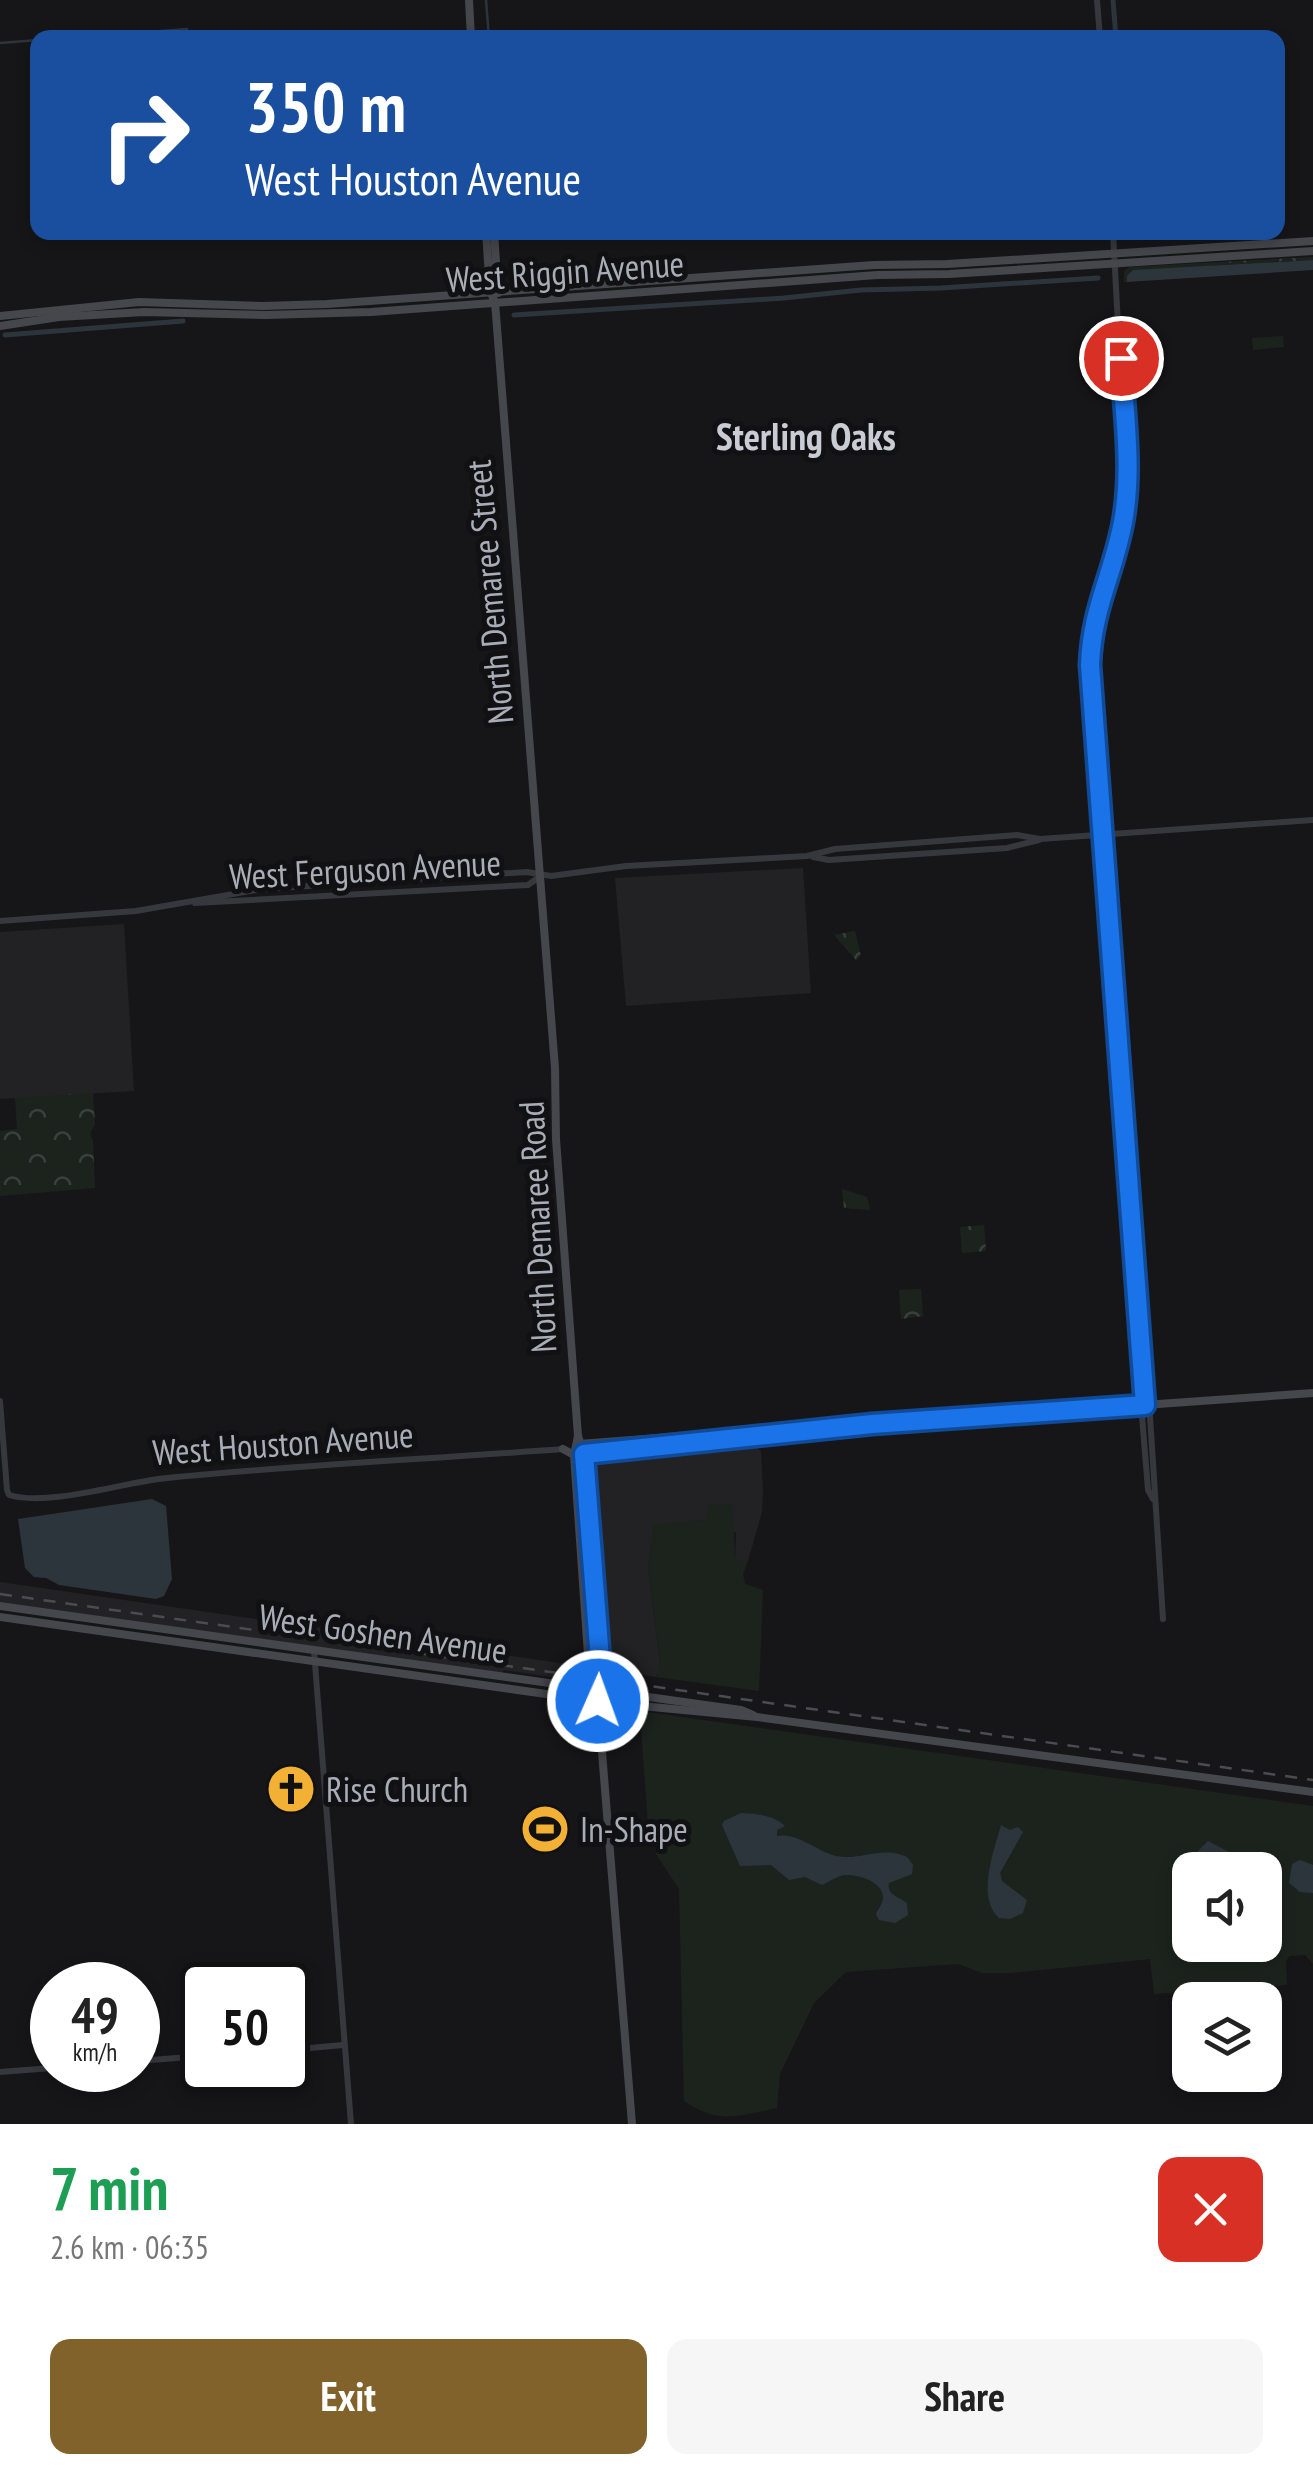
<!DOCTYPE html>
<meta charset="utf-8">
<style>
:root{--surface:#fff;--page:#f6f6f6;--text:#222;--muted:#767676;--accent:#80622a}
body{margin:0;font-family:"PT Sans Narrow",sans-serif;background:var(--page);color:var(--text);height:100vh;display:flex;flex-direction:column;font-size:38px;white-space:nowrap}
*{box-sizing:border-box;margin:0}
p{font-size:32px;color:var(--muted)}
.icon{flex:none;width:55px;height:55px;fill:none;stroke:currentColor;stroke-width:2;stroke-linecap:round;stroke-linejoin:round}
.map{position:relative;height:2124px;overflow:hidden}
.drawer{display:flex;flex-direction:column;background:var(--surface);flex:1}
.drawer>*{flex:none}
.banner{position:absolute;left:30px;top:30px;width:1255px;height:210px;border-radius:20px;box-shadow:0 5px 15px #0003;background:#1a4fa0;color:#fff;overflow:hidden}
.fabs{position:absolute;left:1172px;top:1852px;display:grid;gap:20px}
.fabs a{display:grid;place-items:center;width:110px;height:110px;border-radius:20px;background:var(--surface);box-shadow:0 5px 15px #0003;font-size:50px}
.speed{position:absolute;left:30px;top:1962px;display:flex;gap:20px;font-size:50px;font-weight:700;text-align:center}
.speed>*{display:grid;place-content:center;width:130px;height:130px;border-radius:50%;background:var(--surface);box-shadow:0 5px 15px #0003;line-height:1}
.speed small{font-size:25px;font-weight:400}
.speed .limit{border:5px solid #111;border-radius:15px;background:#fff;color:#111}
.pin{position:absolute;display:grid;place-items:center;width:85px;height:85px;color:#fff;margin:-42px;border:5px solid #fff;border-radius:50%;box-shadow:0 2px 10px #0007}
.me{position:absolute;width:110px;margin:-55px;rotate:2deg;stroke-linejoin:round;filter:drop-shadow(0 0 8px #0008)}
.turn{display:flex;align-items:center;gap:35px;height:210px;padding:0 50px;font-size:45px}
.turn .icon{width:130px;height:130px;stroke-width:2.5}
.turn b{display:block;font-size:70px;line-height:85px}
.round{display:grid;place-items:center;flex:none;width:105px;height:105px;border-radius:20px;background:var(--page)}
.summary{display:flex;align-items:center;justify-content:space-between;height:170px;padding:0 50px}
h1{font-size:60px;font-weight:700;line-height:75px;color:#1e9e55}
.button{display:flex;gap:20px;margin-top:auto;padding:20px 50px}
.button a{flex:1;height:115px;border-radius:20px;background:var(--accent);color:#fff;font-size:40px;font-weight:700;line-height:115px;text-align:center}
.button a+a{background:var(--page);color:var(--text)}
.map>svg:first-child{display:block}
.built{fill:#222225}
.green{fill:#1c231d;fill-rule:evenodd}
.park{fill:url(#park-crowns)}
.water{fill:#2c353c}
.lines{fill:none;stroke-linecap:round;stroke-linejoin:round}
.stream{stroke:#2c353c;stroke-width:2.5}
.canal{stroke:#2c353c;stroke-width:5}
.tertiary{stroke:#37383d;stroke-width:6}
.secondary{stroke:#45474d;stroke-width:8}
.rail{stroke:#4a4c52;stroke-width:2.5;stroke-dasharray:12 10;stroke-linecap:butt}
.route-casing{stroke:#114b97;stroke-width:25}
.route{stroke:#1a73e8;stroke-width:18}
.labels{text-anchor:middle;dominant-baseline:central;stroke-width:10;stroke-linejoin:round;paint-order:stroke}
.street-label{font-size:35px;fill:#a8adb8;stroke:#111113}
.poi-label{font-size:35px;fill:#a8adb8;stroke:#111113;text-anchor:start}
.neighbourhood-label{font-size:38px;font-weight:bold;fill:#c9ccd4;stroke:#111113}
</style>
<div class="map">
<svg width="1313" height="2124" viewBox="0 0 1313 2124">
<defs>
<pattern id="park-crowns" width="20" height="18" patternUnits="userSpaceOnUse" patternTransform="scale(2.5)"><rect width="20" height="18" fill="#1c231d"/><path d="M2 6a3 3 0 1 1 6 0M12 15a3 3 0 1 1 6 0" fill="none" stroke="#3a403c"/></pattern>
</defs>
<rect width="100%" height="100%" fill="#161618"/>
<g class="built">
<path d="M803 868 811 993 626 1006 615 878Z"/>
<path d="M124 924 134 1091 0 1099V932Z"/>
<path d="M754 1446 761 1451 763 1491 762 1512 748 1561H735L736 1533 709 1511 706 1520 654 1525 648 1567 660 1663 656 1677 610 1670 594 1457Z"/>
<path d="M0 1582 580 1666V1672L577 1681 504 1670 502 1673 457 1668 0 1602Z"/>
</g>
<g class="green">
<path d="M1283 336 1284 347 1253 350 1252 338Z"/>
<path d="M733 1504 735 1560 748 1561 743 1574 745 1584 763 1590 759 1691 656 1677 660 1662 648 1567 654 1524 706 1520 709 1505Z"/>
<path d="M640 1711 1313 1806V1964L1305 1955 1290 1956 1286 1961 1287 1985 1154 1994 1150 1959 1010 1973H982L958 1964 846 1972 814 2003 780 2074 777 2108C734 2117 719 2124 684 2101L679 1889 656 1854 648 1826ZM1190 1870H1265V1945H1190Z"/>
</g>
<g class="park">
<path d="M1313 257V260C1251 263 1188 265 1127 276V282H1124V271L1130 267Z"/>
<path d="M855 931 861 956 856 960 834 935Z"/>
<path d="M93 1093 95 1124 90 1133 93 1141 95 1188 0 1196V1131L17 1129 15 1098Z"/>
<path d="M842 1189 867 1197 870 1210 844 1208Z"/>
<path d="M984 1225 986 1251 962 1253 960 1227Z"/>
<path d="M921 1289 923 1316 901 1319 899 1290Z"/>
</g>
<g class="water">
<path d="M1313 260V270L1127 282V276L1133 270Z"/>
<path d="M152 1499 166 1506 172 1579 164 1596 156 1599 59 1585 46 1578 34 1577 25 1568 18 1519Z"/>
<path d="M741 1813C757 1814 774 1815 785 1826L777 1830V1836C797 1832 816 1851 836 1856 861 1861 882 1845 907 1857L913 1865 912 1874 889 1883C886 1895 899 1897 907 1903L908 1915 895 1923 879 1920 876 1914C878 1909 882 1905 883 1899 885 1882 858 1874 845 1875 837 1876 829 1882 822 1885L805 1877 789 1880 771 1865 740 1866 722 1825 724 1821Z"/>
<path d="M1001 1825 1010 1830 1018 1827 1023 1832 1000 1873 1002 1881 1027 1900 1023 1913 1010 1919 999 1918C976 1897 994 1851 1001 1825Z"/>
<path d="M1208 1841 1248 1862 1247 1870C1228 1870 1209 1873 1198 1856V1851Z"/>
<path d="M1300 1860 1313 1865V1893L1300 1892 1289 1883 1292 1864Z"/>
</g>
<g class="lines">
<g class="stream">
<path d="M486 0 489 38"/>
<path d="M72 38 187 29 188 38"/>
<path d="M0 43 38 40"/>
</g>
<g class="canal">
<path d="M1113 0 1116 38"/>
<path d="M1233 232V233"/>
<path d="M514 315 784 298 861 290 941 288 1098 278"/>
<path d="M5 335 183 321"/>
</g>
<g class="tertiary">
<path d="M1097 0 1100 38"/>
<path d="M1113 232 1127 493C1118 552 1092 605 1090 665L1145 1405 1142 1416 1148 1490 1153 1499"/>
<path d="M813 857 829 860 1007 848 1039 840"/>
<path d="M195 903 528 885 539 877"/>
<path d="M0 921 136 911 262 889 527 872 551 876 626 866 807 856 835 849 1017 835 1040 839 1313 820"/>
<path d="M0 1401 7 1490 9 1495C49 1507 124 1482 167 1478 299 1465 431 1459 563 1449"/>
<path d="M1146 1406 1150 1416 1163 1619"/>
<path d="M314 1651 351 2124"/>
<path d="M288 2050 343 2045"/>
<path d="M138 2061 202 2056"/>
<path d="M0 2072 52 2068"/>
</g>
<g class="secondary">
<path d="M469 0 471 38"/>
<path d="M486 232 490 291 495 302 555 1068 556 1139 578 1436 574 1455 590 1683 597 1690"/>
<path d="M494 232 498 293"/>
<path d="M0 316 139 302 262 306 327 304 874 265 947 264 1313 241"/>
<path d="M0 326 59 317 144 312 266 315 371 312 877 275 949 274 1313 251"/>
<path d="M578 1436 584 1454 602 1685 597 1690 632 2124"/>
<path d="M579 1444 683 1436 693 1441"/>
<path d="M563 1449 574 1455 584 1454 684 1447 693 1441 873 1424 1313 1393"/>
<path d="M0 1606 741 1710 753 1715"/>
<path d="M0 1617 610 1703 757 1717 1313 1792"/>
</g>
<path class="rail" d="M0 1594 1313 1780"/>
</g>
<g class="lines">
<g class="route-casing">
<path id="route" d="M598 1701 597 1690 602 1685 584 1454 872 1424 1145 1405 1090 665C1092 608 1113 575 1123 522 1133 468 1124 412 1121 358"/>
</g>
<use href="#route" class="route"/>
</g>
<defs>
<g id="church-disc" transform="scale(2.5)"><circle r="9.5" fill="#f2b134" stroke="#111113"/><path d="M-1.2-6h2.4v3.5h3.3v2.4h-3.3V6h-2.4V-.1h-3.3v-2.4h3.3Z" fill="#111"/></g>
<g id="stadium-disc" transform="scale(2.5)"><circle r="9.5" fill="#f2b134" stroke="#111113"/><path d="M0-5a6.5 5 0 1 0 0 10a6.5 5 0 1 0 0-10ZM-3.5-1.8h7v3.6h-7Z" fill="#111"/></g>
</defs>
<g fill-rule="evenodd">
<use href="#church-disc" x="291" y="1789"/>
<use href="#stadium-disc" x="545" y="1829"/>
</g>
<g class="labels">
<g class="street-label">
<text transform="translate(565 271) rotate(-4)">West Riggin Avenue</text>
<text transform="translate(489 592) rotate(-95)">North Demaree Street</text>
<text transform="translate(365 869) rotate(-3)">West Ferguson Avenue</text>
<text transform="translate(537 1227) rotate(-93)">North Demaree Road</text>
<text transform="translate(283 1443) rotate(-4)">West Houston Avenue</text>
<text transform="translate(383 1633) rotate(8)">West Goshen Avenue</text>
</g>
<g class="poi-label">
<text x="326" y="1789">Rise Church</text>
<text x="580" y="1829">In-Shape</text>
</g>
<g class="neighbourhood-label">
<text x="806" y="435">Sterling Oaks</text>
</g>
</g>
</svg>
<div class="fabs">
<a><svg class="icon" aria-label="sound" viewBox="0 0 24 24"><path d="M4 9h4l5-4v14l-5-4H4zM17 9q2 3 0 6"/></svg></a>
<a><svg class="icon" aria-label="layers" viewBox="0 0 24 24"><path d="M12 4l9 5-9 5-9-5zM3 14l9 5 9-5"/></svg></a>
</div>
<div class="speed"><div>49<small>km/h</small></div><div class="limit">50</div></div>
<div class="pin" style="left:1121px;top:358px;background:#d93025"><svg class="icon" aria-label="arrive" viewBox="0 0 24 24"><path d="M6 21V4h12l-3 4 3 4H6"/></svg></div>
<svg class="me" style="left:598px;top:1701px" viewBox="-20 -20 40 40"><circle r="17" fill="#1a73e8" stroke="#fff" stroke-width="3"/><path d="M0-11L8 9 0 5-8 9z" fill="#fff"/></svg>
<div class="banner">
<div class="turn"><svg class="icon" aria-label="right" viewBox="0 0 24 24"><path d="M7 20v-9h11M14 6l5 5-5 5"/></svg><div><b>350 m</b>West Houston Avenue</div></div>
</div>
</div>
<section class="drawer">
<div class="summary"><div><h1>7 min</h1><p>2.6 km · 06:35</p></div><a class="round" style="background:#d93025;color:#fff"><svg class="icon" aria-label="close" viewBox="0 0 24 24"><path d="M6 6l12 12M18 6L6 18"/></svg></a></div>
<div class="button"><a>Exit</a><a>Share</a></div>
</section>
